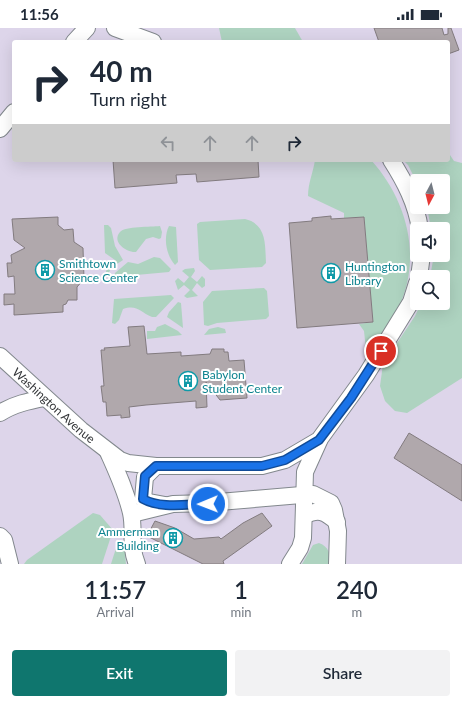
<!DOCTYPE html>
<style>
:root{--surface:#fff;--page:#f2f2f3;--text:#1f2937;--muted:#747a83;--accent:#0f766e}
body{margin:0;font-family:Lato,sans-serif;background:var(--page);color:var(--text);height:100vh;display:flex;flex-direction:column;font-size:15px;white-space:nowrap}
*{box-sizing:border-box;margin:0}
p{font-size:13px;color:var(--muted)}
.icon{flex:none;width:22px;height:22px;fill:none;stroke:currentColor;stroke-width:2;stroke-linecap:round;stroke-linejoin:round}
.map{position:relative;height:536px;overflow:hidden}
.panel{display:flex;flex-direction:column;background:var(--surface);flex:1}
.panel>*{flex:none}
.hud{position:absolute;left:12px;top:12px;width:438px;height:122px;border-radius:4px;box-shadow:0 4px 16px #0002;background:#fff;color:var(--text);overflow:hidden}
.needle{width:26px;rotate:187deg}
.controls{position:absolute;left:410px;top:146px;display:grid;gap:8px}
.controls a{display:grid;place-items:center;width:40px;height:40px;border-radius:4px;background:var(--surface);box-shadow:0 4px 16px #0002;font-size:20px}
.pin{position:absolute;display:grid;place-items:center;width:34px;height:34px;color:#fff;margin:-17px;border:2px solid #fff;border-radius:50%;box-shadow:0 1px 4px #0007}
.me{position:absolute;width:44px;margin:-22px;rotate:269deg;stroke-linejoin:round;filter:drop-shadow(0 0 3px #0008)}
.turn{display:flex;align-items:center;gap:14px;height:84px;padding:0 12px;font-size:18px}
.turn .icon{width:52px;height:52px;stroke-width:2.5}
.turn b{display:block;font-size:28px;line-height:34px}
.lanes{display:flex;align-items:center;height:38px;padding:0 12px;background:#0003;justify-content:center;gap:20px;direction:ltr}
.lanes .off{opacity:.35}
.eta{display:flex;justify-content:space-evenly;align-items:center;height:68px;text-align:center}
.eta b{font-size:24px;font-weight:600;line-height:28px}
.button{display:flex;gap:8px;margin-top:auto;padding:8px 12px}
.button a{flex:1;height:46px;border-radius:4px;background:var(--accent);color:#fff;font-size:16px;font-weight:600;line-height:46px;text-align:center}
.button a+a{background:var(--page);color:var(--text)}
.status{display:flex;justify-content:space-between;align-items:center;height:28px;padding:0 20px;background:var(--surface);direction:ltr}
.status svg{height:11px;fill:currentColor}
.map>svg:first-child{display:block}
.education{fill:#ddd5ea;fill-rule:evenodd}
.green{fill:#aed3c0}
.building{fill:#b0a8ac;stroke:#827b7f}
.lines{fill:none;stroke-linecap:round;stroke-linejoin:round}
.minor-casing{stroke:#82888d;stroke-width:18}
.minor{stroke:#fff;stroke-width:16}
.route-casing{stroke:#114b97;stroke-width:10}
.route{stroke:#1a73e8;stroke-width:7}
.labels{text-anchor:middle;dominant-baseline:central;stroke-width:4;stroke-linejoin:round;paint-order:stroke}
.culture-label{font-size:12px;fill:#0d838f;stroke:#fff;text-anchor:start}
.street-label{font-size:12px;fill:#333538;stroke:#fff}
</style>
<div class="status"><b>11:56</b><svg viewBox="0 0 49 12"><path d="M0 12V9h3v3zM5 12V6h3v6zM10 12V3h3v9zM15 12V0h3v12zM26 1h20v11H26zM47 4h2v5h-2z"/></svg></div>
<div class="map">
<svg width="462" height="536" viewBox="0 0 462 536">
<rect width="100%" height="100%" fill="#dee4ea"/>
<path class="education" d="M0 0H462V536H0ZM14 14H448V132H14ZM417 153H443V179H417ZM417 201H443V227H417ZM417 249H443V275H417Z"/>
<g class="green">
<path d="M219 0H295L303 14H222Z"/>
<path d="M448 124 454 133 462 135V350L407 385 395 383 385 373 380 358 383 336 415 288 421 275H443V249H430L434 227H443V201H431L427 179H443V153H417V155L408 137 403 132H448Z"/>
<path d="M315 132H371C403 167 420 219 404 266 398 286 383 309 373 326L366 322 364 303 359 296 373 294 364 189 344 190V185L308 168C308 155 313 145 315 132Z"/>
<path d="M245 191C267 196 265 217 266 235L262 239 210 242 199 232 197 196 200 194Z"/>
<path d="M104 197H108L111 200 115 218 123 232 111 240 107 249 106 243 115 232 105 225Z"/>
<path d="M160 198 162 204 161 210 159 211 153 209 146 211 136 224C127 225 111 214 120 204 125 198 151 199 160 198Z"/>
<path d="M169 198 176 199 178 234 175 237C166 227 163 210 169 198Z"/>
<path d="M154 229 160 230 171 241 169 244 114 249 115 245 128 234 138 236Z"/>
<path d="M194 240 195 243 191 249 197 254 202 248 205 251V258L202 260 197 255 192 262 198 268 187 270 184 268 190 262 184 257 178 262 175 253 178 250 184 255 189 249 182 243 185 241Z"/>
<path d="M264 260 267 263 269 288 266 291 217 295 208 298 204 297 203 274 212 263Z"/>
<path d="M171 267 174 270 156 289H152C140 284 137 276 123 281L119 292 115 296 112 295 114 271Z"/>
<path d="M178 274 181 275 183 300 167 289 169 284Z"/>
<path d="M165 296 178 303 182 307 147 311V303H155L157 299Z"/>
<path d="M218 299 225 301 226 305 204 307 209 301Z"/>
<path d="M93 485 100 487 113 502 102 536H24L27 532Z"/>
<path d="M122 514 124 516 126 536H111L117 517Z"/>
<path d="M319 515C329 519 330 525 331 536H302L313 517Z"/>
</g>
<g class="building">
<path d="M374 0H442L444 7 448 6V0H451L459 22 448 26V14H379Z"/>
<path d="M113 132H258L259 149 197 154 196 146 176 147 177 155 115 160Z"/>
<path d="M331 188V191L364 189 373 294 297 300 289 195 312 193V190Z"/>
<path d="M58 189V197L64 202 73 201 74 214 83 220 84 251 77 259V272H68L66 276 63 277V284L14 287V276L4 277V266H15L14 248 8 249 7 235H12L11 227 25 220 14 212 12 191Z"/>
<path d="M144 298 147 326 181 324V328L210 326 212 321H224V324H228L229 333 244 332 247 370 220 372 206 354 207 379 196 380V373L146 377 129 379 130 389 121 390V387L107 388 106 374H103L101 358H104L101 322H105L104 320 130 318 128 299Z"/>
<path d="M409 405 462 437V473L394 430Z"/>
<path d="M262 485 272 498 223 533 224 536H203L147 508 155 493 175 500 194 511 219 509 221 511 243 495Z"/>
</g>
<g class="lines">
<g class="minor-casing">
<g id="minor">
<path d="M115 0 153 14"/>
<path d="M74 14 87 0"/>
<path d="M0 101 14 84"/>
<path d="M391 132C405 154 416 175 420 201"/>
<path d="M419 249 422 227"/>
<path id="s1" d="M0 328 81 402 120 432 128 435 156 438H262L285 432 319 412 366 347 411 274 417 255"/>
<path d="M0 385C14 376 29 373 45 370"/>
<path d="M108 424C117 444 126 463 131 485 135 503 129 517 137 536"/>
<path d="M156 438 145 449 143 471 149 474 165 477"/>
<path d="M132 486 173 476 208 475 313 466 331 475 334 482 338 503 337 536"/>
<path d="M304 488C319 480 325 484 337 494"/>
<path d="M0 508 4 512 10 536"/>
<path d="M290 536 300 520 303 510 305 444 319 413"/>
</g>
</g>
<use href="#minor" class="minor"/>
</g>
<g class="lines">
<g class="route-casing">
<path id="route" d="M208 476C187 476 161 481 143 471L145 448 156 438H262L285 432 319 412 351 370 381 323"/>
</g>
<use href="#route" class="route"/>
</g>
<defs>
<g id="building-ring" transform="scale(1)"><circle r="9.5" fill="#fff" stroke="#0f9aa8" stroke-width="1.5"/><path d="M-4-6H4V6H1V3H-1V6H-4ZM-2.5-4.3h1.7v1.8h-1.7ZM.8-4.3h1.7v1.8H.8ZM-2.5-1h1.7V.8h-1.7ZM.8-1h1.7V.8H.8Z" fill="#0f9aa8"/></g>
</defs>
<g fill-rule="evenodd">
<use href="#building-ring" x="45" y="242"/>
<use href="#building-ring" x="331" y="245"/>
<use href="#building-ring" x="188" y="353"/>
<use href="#building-ring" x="173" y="510"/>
</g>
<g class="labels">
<g class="culture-label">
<text x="59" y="235">Smithtown<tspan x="59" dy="14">Science Center</tspan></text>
<text x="345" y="238">Huntington<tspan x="345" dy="14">Library</tspan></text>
<text x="202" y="346">Babylon<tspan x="202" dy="14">Student Center</tspan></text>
<text x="159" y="503" text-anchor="end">Ammerman<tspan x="159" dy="14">Building</tspan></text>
</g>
<g class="street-label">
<text stroke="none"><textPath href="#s1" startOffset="73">Washington Avenue</textPath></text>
</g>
</g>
</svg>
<div class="controls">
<a><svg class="needle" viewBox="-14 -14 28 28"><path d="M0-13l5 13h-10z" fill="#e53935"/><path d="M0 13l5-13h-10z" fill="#747a83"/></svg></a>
<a><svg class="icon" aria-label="sound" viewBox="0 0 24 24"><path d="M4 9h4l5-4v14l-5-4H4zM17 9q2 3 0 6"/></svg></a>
<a><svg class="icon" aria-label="search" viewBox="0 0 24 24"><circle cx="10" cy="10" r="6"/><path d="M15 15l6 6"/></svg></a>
</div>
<div class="pin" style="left:381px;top:323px;background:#d93025"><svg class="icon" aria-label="arrive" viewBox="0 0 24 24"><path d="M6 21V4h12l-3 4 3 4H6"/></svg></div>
<svg class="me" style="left:208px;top:476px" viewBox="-20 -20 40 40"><circle r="17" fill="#1a73e8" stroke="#fff" stroke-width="3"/><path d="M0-11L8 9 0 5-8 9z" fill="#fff"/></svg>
<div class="hud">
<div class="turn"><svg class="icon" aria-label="right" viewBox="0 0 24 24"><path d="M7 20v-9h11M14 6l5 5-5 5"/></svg><div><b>40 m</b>Turn right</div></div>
<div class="lanes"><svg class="icon off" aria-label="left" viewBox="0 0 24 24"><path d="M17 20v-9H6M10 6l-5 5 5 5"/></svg><svg class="icon off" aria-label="ahead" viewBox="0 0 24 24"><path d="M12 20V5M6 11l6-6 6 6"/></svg><svg class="icon off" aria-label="ahead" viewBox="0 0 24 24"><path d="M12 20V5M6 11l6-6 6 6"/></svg><svg class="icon" aria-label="right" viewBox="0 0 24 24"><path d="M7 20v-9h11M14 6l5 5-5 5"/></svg></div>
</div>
</div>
<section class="panel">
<div class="eta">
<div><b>11:57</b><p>Arrival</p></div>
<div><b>1</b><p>min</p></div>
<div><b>240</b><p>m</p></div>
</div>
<div class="button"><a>Exit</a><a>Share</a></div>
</section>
